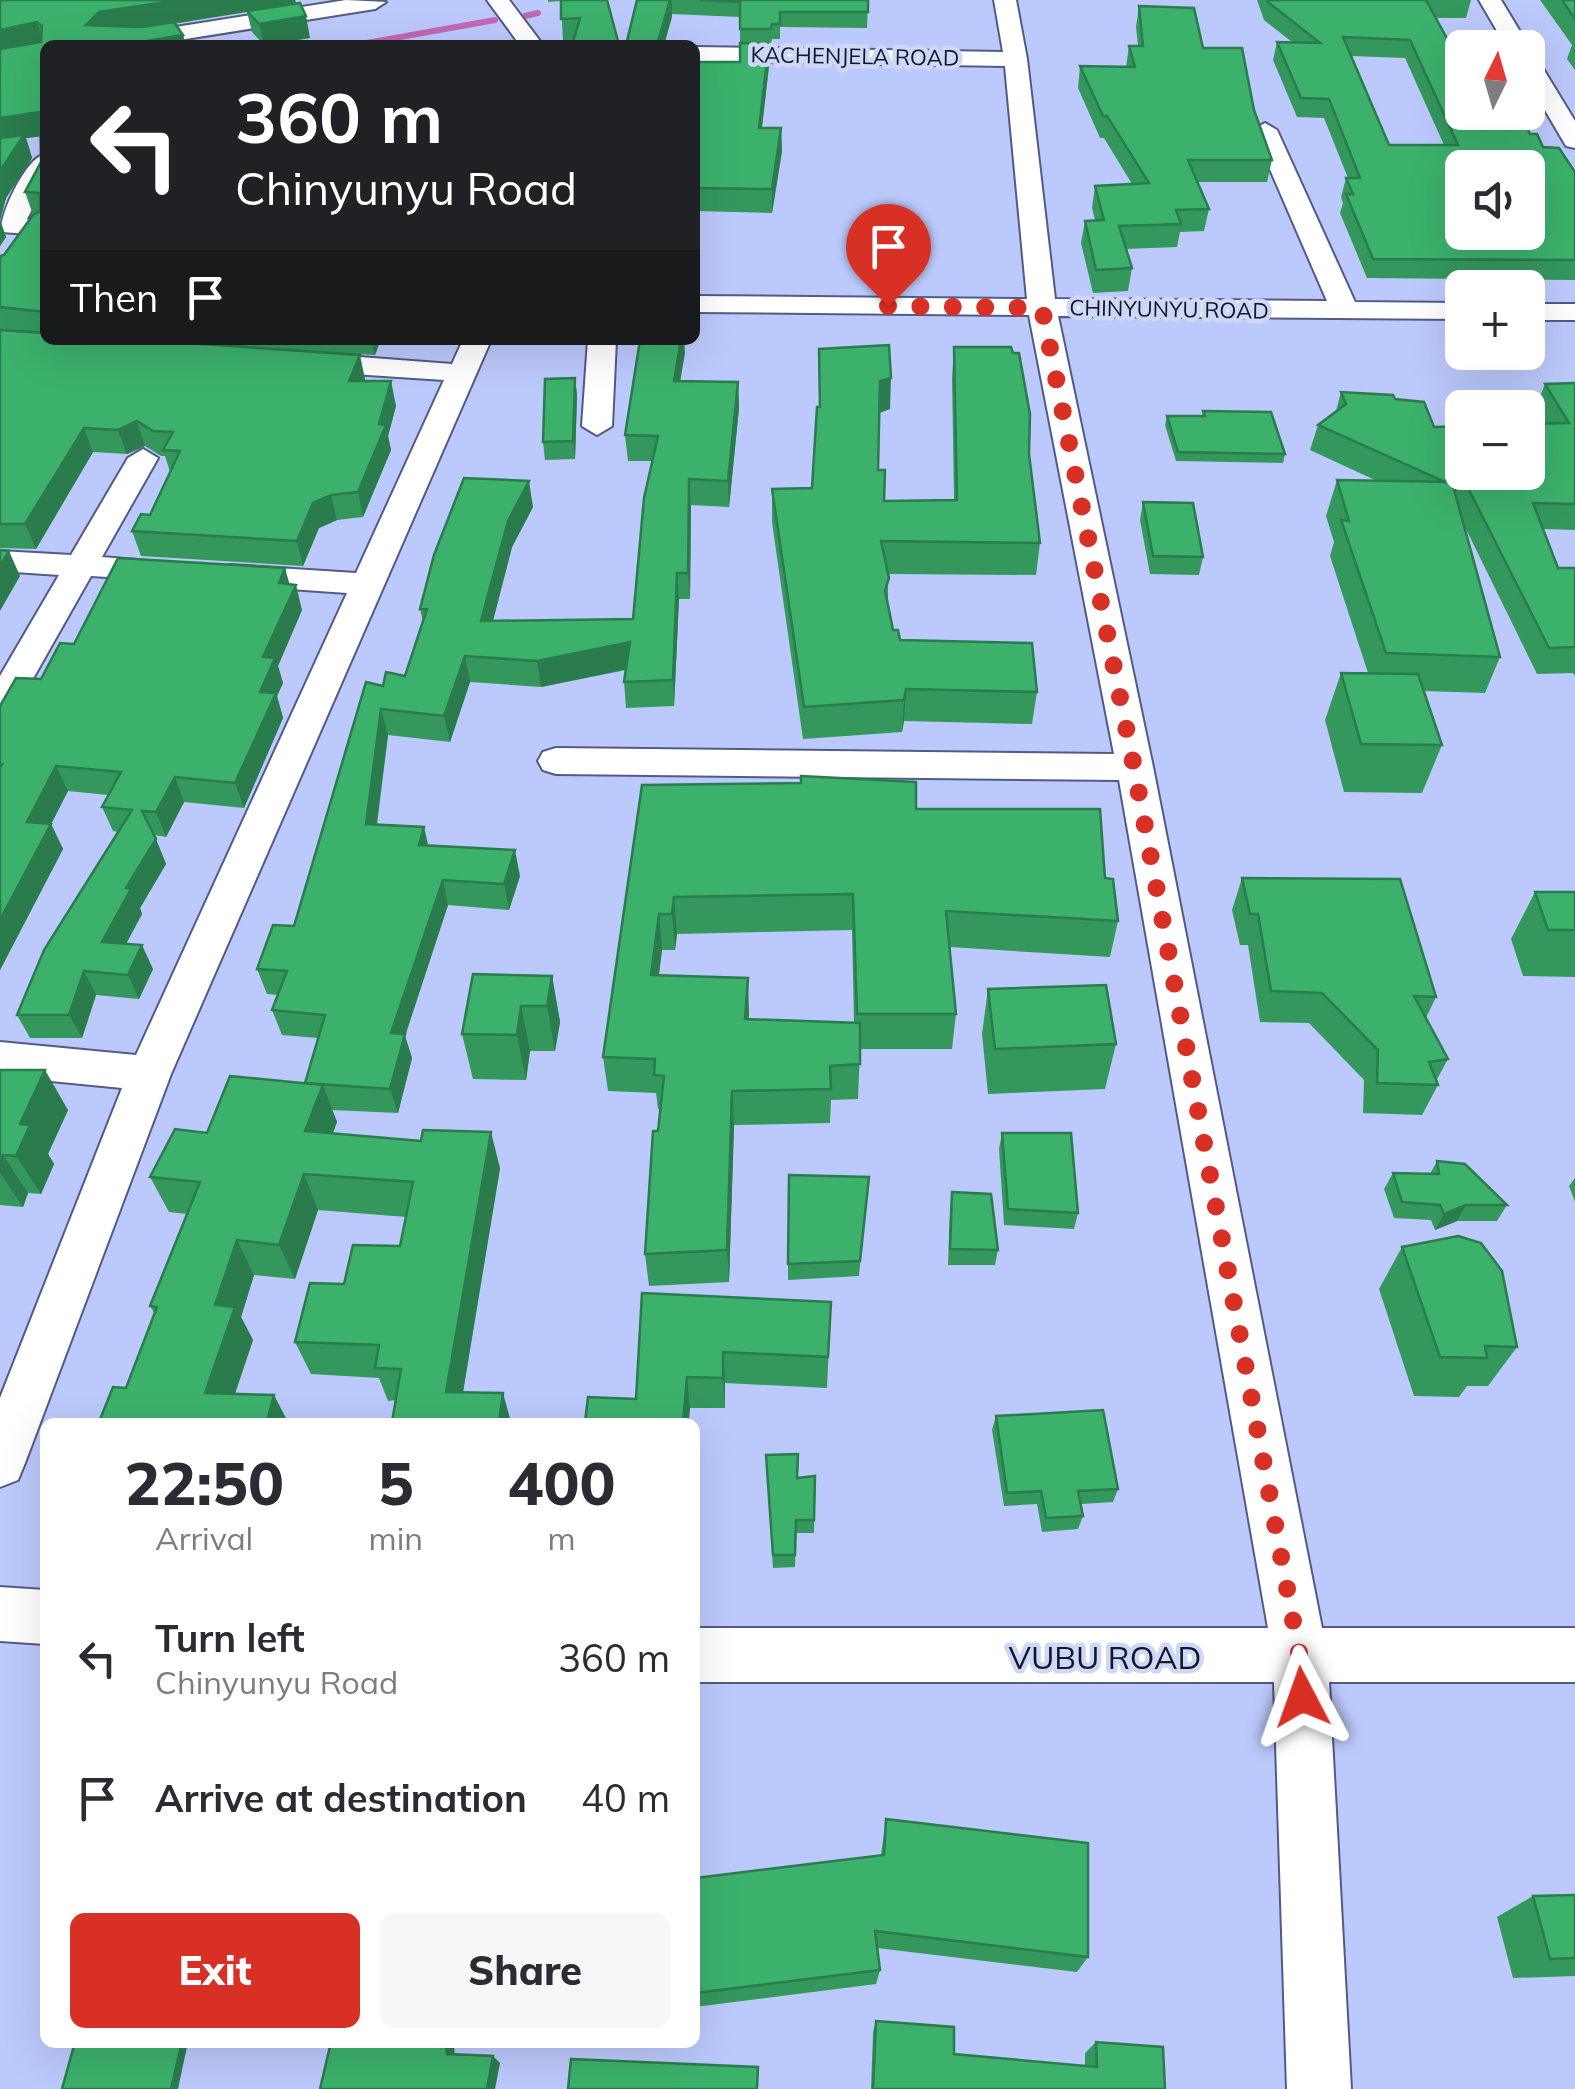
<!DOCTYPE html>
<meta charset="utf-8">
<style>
:root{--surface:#fff;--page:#f7f7f7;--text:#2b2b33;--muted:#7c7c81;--accent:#d93025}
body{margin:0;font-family:Mulish,sans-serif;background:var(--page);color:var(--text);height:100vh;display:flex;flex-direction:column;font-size:38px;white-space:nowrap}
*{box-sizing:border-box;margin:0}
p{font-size:32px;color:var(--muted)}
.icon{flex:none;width:55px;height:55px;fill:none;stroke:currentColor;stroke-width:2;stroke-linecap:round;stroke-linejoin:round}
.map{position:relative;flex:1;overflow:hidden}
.side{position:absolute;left:40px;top:1418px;width:660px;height:630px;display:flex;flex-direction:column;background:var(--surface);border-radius:15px;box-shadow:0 10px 40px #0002}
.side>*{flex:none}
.top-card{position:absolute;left:40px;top:40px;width:660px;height:305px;border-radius:15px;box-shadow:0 10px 40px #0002;background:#202124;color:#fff;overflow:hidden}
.needle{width:65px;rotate:5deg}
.fabs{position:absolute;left:1445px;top:30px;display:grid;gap:20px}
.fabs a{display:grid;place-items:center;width:100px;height:100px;border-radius:15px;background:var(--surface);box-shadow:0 10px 40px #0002;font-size:50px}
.pin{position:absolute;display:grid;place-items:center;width:85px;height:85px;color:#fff;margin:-102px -42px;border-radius:50% 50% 50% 0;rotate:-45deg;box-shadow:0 0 10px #0007}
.pin .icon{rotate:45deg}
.me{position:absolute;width:110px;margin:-55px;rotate:356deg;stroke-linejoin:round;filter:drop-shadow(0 0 8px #0008)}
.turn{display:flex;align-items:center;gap:35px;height:210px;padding:0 30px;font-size:45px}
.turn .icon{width:130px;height:130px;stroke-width:2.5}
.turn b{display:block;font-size:70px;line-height:85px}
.then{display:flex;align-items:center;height:95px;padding:0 30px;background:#0003;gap:20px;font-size:38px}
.eta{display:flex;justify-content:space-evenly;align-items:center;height:170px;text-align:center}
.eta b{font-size:60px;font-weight:800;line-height:70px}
.primary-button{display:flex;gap:20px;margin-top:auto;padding:20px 30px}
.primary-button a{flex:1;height:115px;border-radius:15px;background:var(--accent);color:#fff;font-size:40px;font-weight:800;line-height:115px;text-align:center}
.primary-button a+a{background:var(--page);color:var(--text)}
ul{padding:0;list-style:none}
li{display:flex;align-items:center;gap:30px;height:140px;padding:0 30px}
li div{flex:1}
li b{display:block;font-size:38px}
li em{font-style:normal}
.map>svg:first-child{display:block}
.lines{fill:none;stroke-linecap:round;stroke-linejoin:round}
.stream{stroke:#c168b2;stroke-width:6}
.minor-casing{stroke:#515b87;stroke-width:4}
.minor{fill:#fff;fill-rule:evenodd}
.wall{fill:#34985d;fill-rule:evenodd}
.shaded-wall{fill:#2a7c4c}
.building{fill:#3cb16c;stroke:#2a7c4c;stroke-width:2.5;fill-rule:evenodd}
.route{stroke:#d93025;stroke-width:18;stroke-dasharray:0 32.4}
.labels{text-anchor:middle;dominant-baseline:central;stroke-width:9;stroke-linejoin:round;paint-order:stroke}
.far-street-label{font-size:22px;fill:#131729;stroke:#cfd7f6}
.near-street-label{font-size:32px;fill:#131729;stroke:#cfd7f6}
</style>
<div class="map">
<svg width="1575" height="2089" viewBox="0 0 1575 2089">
<rect width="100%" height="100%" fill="#bcc9fc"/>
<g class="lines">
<g class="stream">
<path d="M525 16 538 13"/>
<path d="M356 45 495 20"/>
</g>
<g class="minor-casing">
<g id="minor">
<path d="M346 0 386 2 375 9 148 45H95L106 38Z"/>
<path d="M487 0H509L543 45H520Z"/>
<path d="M994 0H1016L1027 59 1055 299 1327 301 1253 130 1265 123 1277 130 1355 302 1462 303V319L1058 316 1153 767 1322 1628H1575V1682H1329L1351 2089H1287L1274 1682H695V1628H1268L1119 780 556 774 543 770 538 761 543 752 556 748 1114 754 1029 315 695 312V296L1027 299 1005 66 695 61V47L1003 52Z"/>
<path d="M1479 0H1501L1530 48 1528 52V48H1507Z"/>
<path d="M1528 55 1536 57 1575 121V148L1566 146 1528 81Z"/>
<path d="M45 154V185L27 219H45V235L1 232C0 213 26 158 45 154Z"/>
<rect x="1528" y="304" width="47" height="16"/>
<path d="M463 340H491L171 1074 25 1463 18 1480 0 1487V1398L122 1088 0 1076V1042L136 1055 347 593 231 585 219 582 214 575 219 568 231 565 356 573 444 380 307 371 293 362 307 353 452 364Z"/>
<path d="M588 340H616L612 426 597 435 582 426Z"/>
<path d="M143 449 158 458 102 557 183 564 188 571 183 578 171 581 91 576 13 714 0 718V676L59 575 0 571V551L71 555 128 458Z"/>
<path d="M0 1587 45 1590V1644L0 1641Z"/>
</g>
</g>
<use href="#minor" class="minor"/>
</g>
<g class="wall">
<path d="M0 0H295L310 38 264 45 252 32 247 12 45 45V340H449L448 344H379L375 355 285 350 365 379 364 381 396 406 388 436 391 450 363 517 337 520 319 528 303 566 141 556 132 531 150 515 170 472 165 456H161L145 446 127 454 93 452 36 549 0 548V256L4 255 33 215 25 192 41 162 40 136 26 138 32 158 6 198 0 220 6 237 0 246Z"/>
<path d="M548 0H607L573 40 563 41 561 1 548 2Z"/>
<path d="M637 0H868L867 28 780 27V39H772L771 44H769V66L762 128H781L782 151 772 213 695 211V62H740V17L672 14 664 45H626Z"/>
<path d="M1257 0H1471L1466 18H1436L1462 112 1530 134 1543 147 1575 172V280L1367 278 1340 213 1343 203 1341 197 1346 178H1348L1324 118 1297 117 1273 60 1277 42H1292L1264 20ZM1351 56 1405 58 1444 145H1389Z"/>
<path d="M1540 0H1575V70L1567 59 1572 45Z"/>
<path d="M1139 6 1203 48 1254 110 1272 160 1267 182H1197L1209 209 1204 231 1180 232 1177 247 1126 249 1132 268 1128 291 1093 293 1081 243 1085 221 1095 220 1092 208 1095 186 1132 184 1104 138H1100L1078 88 1080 66 1126 67 1129 46H1138L1136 27Z"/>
<path d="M954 347 1029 454 1040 543 1036 575 888 574V603L893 630 900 640 1037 692 1032 724 904 721 902 732 803 739 772 522V489L812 488 819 407V349L890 409 879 413 878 470 884 501 954 500 952 378Z"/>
<path d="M685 352 680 381 738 382 739 408 729 507 691 505 690 599H679L674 706 626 708 624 682 626 670 541 687 470 682 450 742 388 735 377 825 428 845 520 876 509 910 448 905 405 1036 412 1058 398 1113 332 1110 337 1122 332 1134 500 1168 463 1392 388 1401 379 1378 311 1374 295 1342 344 1284 400 1246 406 1217 318 1210 295 1279 254 1275 241 1317 253 1340 235 1394 288 1422 126 1388 155 1314 150 1306 187 1214 169 1212 150 1177 207 1133 305 1083 318 1038 282 1035 272 1010 278 995 267 994 257 969 294 926 383 686 405 676 423 622 420 609 533 507 512 547 493 621 633 619 652 461H628L625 435Z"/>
<path d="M575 378 577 395 575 459 545 460 543 442Z"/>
<path d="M1575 383V530L1543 529 1558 568H1575V676L1573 673 1537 674 1465 527 1500 657 1485 693 1424 691 1442 745 1422 793 1344 792 1325 720 1341 673H1368L1330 556 1334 542 1326 516 1337 480 1377 481 1310 450 1318 425 1336 411 1341 392 1395 399 1434 427 1543 424 1535 409 1545 384Z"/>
<path d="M1203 411 1285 454 1283 463 1176 461 1165 425 1167 416H1202Z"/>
<path d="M1143 502 1203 557 1199 575 1150 574 1140 520Z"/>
<path d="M289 584 302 610 278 666 283 683 277 696 283 718 244 808 184 802 166 837 154 835 166 864 140 908 142 914 126 944 153 969 139 999 96 995 82 1038H30L17 1015 118 832 113 831 102 807 108 795 68 791 51 824 63 849 0 970V706L41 679 74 644Z"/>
<path d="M642 785 916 809 1105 878 1118 921 1110 957 950 947 956 1014 952 1049H860L858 1099 831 1100 830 1123 734 1125 729 1282 649 1286 645 1254 660 1109H658L656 1093 608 1091 603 1057ZM852 930 854 1023 748 1019 749 1013 659 975 662 950H675L677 934Z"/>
<path d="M1242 878 1436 997 1426 1018 1448 1059 1436 1081 1438 1085 1422 1115 1363 1113 1364 1080 1309 1023 1260 1022 1248 945H1240L1232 910Z"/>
<path d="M1535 892H1575V977L1523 976 1511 939Z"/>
<path d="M552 976 560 1022 555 1051H530L526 1080 473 1079 462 1034Z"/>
<path d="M988 989 1116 1044 1105 1089 988 1094 982 1034Z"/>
<path d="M0 1070 68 1110 48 1154 54 1164 41 1194 28 1193 23 1207 0 1205Z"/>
<path d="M1002 1133 1078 1213 1074 1229 1004 1225 999 1149Z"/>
<path d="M1437 1161 1507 1205 1497 1221H1457L1435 1230 1431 1220 1394 1218 1384 1189 1393 1173 1430 1174Z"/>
<path d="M869 1177 859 1276 788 1280V1264Z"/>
<path d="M1575 1178V1202L1569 1186Z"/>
<path d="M952 1192 998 1250 995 1265H948L950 1208Z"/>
<path d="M1402 1247 1517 1347 1488 1386H1467L1459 1397 1414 1396 1379 1289Z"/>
<path d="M642 1293 831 1302 827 1388 725 1383V1408H690L636 1399Z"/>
<path d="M996 1416 1118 1489 1113 1502 1081 1504 1083 1516 1078 1529 1042 1532 1037 1504 1004 1506 992 1430Z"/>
<path d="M766 1455 798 1478 815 1476 814 1533H796L795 1567 773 1568Z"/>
<path d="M886 1819 1088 1957 1077 1972 877 1948 880 1970 876 1984 695 2007V1878L881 1855Z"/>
<path d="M1575 1895V1976L1513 1978 1497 1917 1533 1896Z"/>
<path d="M876 2021 954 2054 1085 2066V2053L1096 2042 1165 2089H871L873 2032Z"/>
</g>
<g class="shaded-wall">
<path d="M179 0H295L296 4 105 34 86 25 99 12Z"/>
<path d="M670 0H672V17L664 45H657Z"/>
<path d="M306 16 310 38 264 45 259 24Z"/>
<path d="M37 22 44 44 0 54V30Z"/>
<path d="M183 35 186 45H128V44Z"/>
<path d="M769 44V66L759 151V128Z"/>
<path d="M40 112 45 136 26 138 32 158 6 198 0 220 6 237 0 246V118Z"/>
<path d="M781 128 782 151 772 213V189Z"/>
<path d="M371 340H378L379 344 375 355Z"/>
<path d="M681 340H684L685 352 676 406 674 381Z"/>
<path d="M360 355 365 379 355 406 349 381Z"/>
<path d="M575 378 577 395 575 459 573 441Z"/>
<path d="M891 378 890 409 879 413 880 381Z"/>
<path d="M391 381 396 406 388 436 391 450 363 517 358 492Z"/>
<path d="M738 382 739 408 729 507 728 481Z"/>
<path d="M137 421 145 446 127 454 118 430Z"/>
<path d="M84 428 93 452 36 549 25 524Z"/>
<path d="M1462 476 1452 502 1445 482Z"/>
<path d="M689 479 691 505 690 599 688 573Z"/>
<path d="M529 481 533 507 512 547 486 647 481 621 508 521Z"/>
<path d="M331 495 337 520 319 528 303 566 297 541 313 503Z"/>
<path d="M9 551 20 576 0 611V566Z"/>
<path d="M285 568 292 593 296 585 302 610 278 666 283 683 277 696 283 718 244 808 235 783 260 692 263 657 279 583Z"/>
<path d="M677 573 679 599 674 706 673 680Z"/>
<path d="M630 642 632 668 541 687 537 661Z"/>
<path d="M465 656 470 682 450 742 444 716Z"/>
<path d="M906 689 904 721 902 732 904 700Z"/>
<path d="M381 709 388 735 373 850 366 824Z"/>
<path d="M56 766 68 791 46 834 51 824 63 849 0 970V920L27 822Z"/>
<path d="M175 777 184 802 166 837 156 812Z"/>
<path d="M424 827 430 853 419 845Z"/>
<path d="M156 839 166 864 140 908 142 914 114 966 102 942 126 888Z"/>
<path d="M515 850 520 876 509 910 504 884Z"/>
<path d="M443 880 448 905 405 1036 412 1058 398 1113 390 1089 391 1033Z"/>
<path d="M674 897 677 934 675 950 672 914Z"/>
<path d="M659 914 662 950 654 1010 651 975Z"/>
<path d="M142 945 153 969 139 999 128 975Z"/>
<path d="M84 971 96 995 82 1038 69 1015Z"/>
<path d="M552 976 560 1022 555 1051 547 1006Z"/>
<path d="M748 978 749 1013 746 1054 745 1019Z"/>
<path d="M521 1006 530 1051 526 1080 517 1035Z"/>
<path d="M45 1070 68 1110 48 1154 54 1164 41 1194 16 1156 20 1124Z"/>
<path d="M323 1085 337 1122 320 1168 305 1131Z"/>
<path d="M732 1091 734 1125 729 1282 727 1250Z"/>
<path d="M491 1132 500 1168 458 1422 446 1392Z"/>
<path d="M3 1155 28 1193 23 1207 0 1173V1162Z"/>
<path d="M304 1174 318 1210 295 1279 279 1245Z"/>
<path d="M1466 1205 1457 1221 1435 1230 1444 1214Z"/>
<path d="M237 1240 254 1275 241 1317 253 1340 225 1422 205 1393 215 1305Z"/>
<path d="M723 1352 725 1383V1408L723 1378Z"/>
<path d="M687 1377 690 1408 689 1422H683Z"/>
<path d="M503 1393 511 1422H499Z"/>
<path d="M274 1395 288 1422H267Z"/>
<path d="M182 2042H188L178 2089H171Z"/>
<path d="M446 2042H454L455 2061 447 2054Z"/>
<path d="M493 2056 500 2063 495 2089H487Z"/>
</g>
<g class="building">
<path d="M0 0H179L99 12 86 25 142 27 174 22 183 35 128 44 136 45H45V312L0 307V256L4 255 33 215 40 211V193L25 192 41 162 40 112 0 118V49L41 42 42 26 37 22 0 30Z"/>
<path d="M561 0H607L619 45H572L580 18 561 19Z"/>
<path d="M637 0H670L657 45H626Z"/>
<path d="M700 0H868V12H780V24H772L771 29H740V2Z"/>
<path d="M1267 0H1426L1462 66V112H1520L1530 134H1537L1543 147 1559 148 1575 172V260L1373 259 1346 194H1353L1346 178H1360L1329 99 1301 98 1277 42 1320 43 1268 2ZM1343 37 1410 40 1458 145H1389ZM1462 168H1528V232H1462Z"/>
<path d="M1562 0H1575V19Z"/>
<path d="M300 3 306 16 259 24 247 11Z"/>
<path d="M1139 6 1194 8 1203 48H1242L1254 110 1272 160H1188L1209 209 1176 210 1181 224 1119 226 1132 268 1096 270 1085 221 1104 220 1095 186 1149 183 1107 116H1103L1080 66 1135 67 1129 46H1143Z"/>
<path d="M740 43 769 44 759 128H781L772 189 695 188V62H740Z"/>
<path d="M24 135 0 171V138Z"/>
<path d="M0 330 45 333V340H144L360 355 349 381H391L379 424 386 425 358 492 331 495 313 503 297 541 132 531 141 514 150 515 180 451 163 450 173 432 153 431 137 421 118 430 84 428 25 524H0Z"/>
<path d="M640 340H681L674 381 738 382 728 481 689 479 688 573H677L673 680 624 682 630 642 537 661 465 656 444 716 381 709 366 824 424 827 419 845 515 850 504 884 443 880 391 1033 405 1034 390 1089 305 1083 325 1015 272 1010 287 971 257 969 273 925 294 926 366 682 383 686 386 672 405 676 427 609H420L434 555 464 478 529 481 508 521 481 621 633 619 644 498 658 436 625 435Z"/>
<path d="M889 345 891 378 880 381 878 470H885L884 501 957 500 954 347H1011L1013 353H1019L1030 414 1029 454 1040 543 881 541 889 578 885 590 893 630H898L900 640 1032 643 1037 692 906 689 904 700 804 707 772 489 812 488 817 407H820L819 349Z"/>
<path d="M575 378 573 441 543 442 545 379Z"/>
<path d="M1575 383V504L1533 503 1558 568H1575V647L1549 648 1462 476 1445 482 1318 425 1346 404 1341 392 1393 395 1395 399 1424 402 1434 427 1462 426V472H1528V424L1569 423 1545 384Z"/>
<path d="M1203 411 1271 412 1285 454 1178 452 1167 416H1205Z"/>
<path d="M1337 480 1452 482 1500 657 1386 653 1341 520 1349 521Z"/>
<path d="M1143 502 1193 503 1203 557 1153 556Z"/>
<path d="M0 550 9 551 0 566Z"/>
<path d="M118 558 285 568 279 583 296 585 263 657 275 658 260 692 276 693 235 783 175 777 156 812 142 811 156 839 126 888 131 889 102 942 142 945 128 975 84 971 69 1015H17L44 950 132 810 102 807 121 772 56 766 27 822 51 824 0 920V767L2 764H0V706L16 678 41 679 60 643 74 644Z"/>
<path d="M1341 673 1418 674 1442 745 1361 744Z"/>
<path d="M801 776 916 782V809H1100L1105 878 1113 879 1118 921 946 911 956 1014H857L853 894 674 897 672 914H659L651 975 748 978 745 1019 860 1023V1064L830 1066 831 1089 732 1091 727 1250 645 1254 653 1131H658L664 1076 654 1075 655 1059 603 1057 642 785 801 783Z"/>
<path d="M1242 878 1400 879 1436 997 1414 996 1448 1059 1429 1062 1438 1085 1377 1083 1378 1050 1322 993 1271 991 1258 914H1250Z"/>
<path d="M1535 892H1575V930H1548Z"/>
<path d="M473 974 552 976 547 1006H521L517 1035 462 1034Z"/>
<path d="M1106 985 1116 1044 995 1049 988 989Z"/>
<path d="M0 1070H45L20 1124 30 1125 16 1156 3 1155 0 1162Z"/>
<path d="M230 1076 323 1085 305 1131 421 1141 423 1130 491 1132 446 1392 503 1393 499 1422H392L401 1369 375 1368 379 1345 295 1342 310 1283 344 1284 353 1245 400 1246 413 1182 304 1174 279 1245 237 1240 215 1305 235 1307 205 1393 274 1395 267 1422H99L113 1387 126 1388 157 1307 150 1306 200 1182 150 1177 175 1129 207 1133Z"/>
<path d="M1002 1133H1071L1078 1213 1008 1209Z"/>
<path d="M1437 1161 1465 1164 1507 1205H1466L1444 1214 1440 1205 1402 1202 1393 1173 1439 1174Z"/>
<path d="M789 1175 869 1177 860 1261 788 1264Z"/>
<path d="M952 1192 991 1194 998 1250 950 1249Z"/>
<path d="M1458 1236 1481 1243 1502 1271 1517 1347 1485 1346 1487 1358 1440 1357 1402 1247Z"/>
<path d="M642 1293 831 1302 828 1357 723 1352V1378L687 1377 683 1422H585L588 1397 636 1399Z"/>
<path d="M1103 1410 1118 1489 1078 1491 1083 1516 1046 1518 1041 1491 1007 1493 996 1416Z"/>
<path d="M798 1454 797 1478 815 1476 814 1520H796L795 1555H773L766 1455Z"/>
<path d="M886 1819 1088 1843V1957L875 1931 880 1970 695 1993V1878L884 1855Z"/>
<path d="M1575 1895V1958L1550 1959 1533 1896Z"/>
<path d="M876 2021 954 2027V2054L1097 2067 1096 2042 1163 2047 1165 2089H873Z"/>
<path d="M75 2042H182L171 2089H62Z"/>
<path d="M331 2042H446L447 2054 493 2056 487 2089H320Z"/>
<path d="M571 2059 758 2067 757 2089H568Z"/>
</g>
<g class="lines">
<path class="route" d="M888 306 1042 308 1134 767 1300 1658 1302 1697"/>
</g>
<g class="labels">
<g class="far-street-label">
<text transform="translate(855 56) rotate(1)">KACHENJELA ROAD</text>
<text transform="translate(1169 309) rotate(1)">CHINYUNYU ROAD</text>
</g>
<g class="near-street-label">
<text x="1105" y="1657">VUBU ROAD</text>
</g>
</g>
</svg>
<div class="fabs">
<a><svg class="needle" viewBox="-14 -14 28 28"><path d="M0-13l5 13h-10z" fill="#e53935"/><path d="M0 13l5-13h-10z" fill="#7c7c81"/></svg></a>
<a><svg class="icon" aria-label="sound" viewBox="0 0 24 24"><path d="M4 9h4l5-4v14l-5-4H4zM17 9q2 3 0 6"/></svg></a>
<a>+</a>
<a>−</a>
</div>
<div class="pin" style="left:888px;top:306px;background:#d93025"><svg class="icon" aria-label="arrive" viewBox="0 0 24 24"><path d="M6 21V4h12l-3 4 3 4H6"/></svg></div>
<svg class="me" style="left:1302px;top:1697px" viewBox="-20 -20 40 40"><path d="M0-17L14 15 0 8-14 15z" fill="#d93025" stroke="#fff" stroke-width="4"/></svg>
<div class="top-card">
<div class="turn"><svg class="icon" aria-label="left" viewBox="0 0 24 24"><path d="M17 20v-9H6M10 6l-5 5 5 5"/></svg><div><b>360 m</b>Chinyunyu Road</div></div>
<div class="then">Then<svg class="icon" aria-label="arrive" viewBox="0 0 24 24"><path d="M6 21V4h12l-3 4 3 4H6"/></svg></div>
</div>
<section class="side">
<div class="eta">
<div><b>22:50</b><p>Arrival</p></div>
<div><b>5</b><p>min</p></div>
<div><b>400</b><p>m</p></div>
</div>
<ul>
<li><svg class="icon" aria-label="left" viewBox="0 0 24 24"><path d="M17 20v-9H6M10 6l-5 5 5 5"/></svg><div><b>Turn left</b><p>Chinyunyu Road</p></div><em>360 m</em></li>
<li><svg class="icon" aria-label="arrive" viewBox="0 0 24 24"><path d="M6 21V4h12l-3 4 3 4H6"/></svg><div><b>Arrive at destination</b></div><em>40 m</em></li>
</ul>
<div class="primary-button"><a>Exit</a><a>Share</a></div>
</section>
</div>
